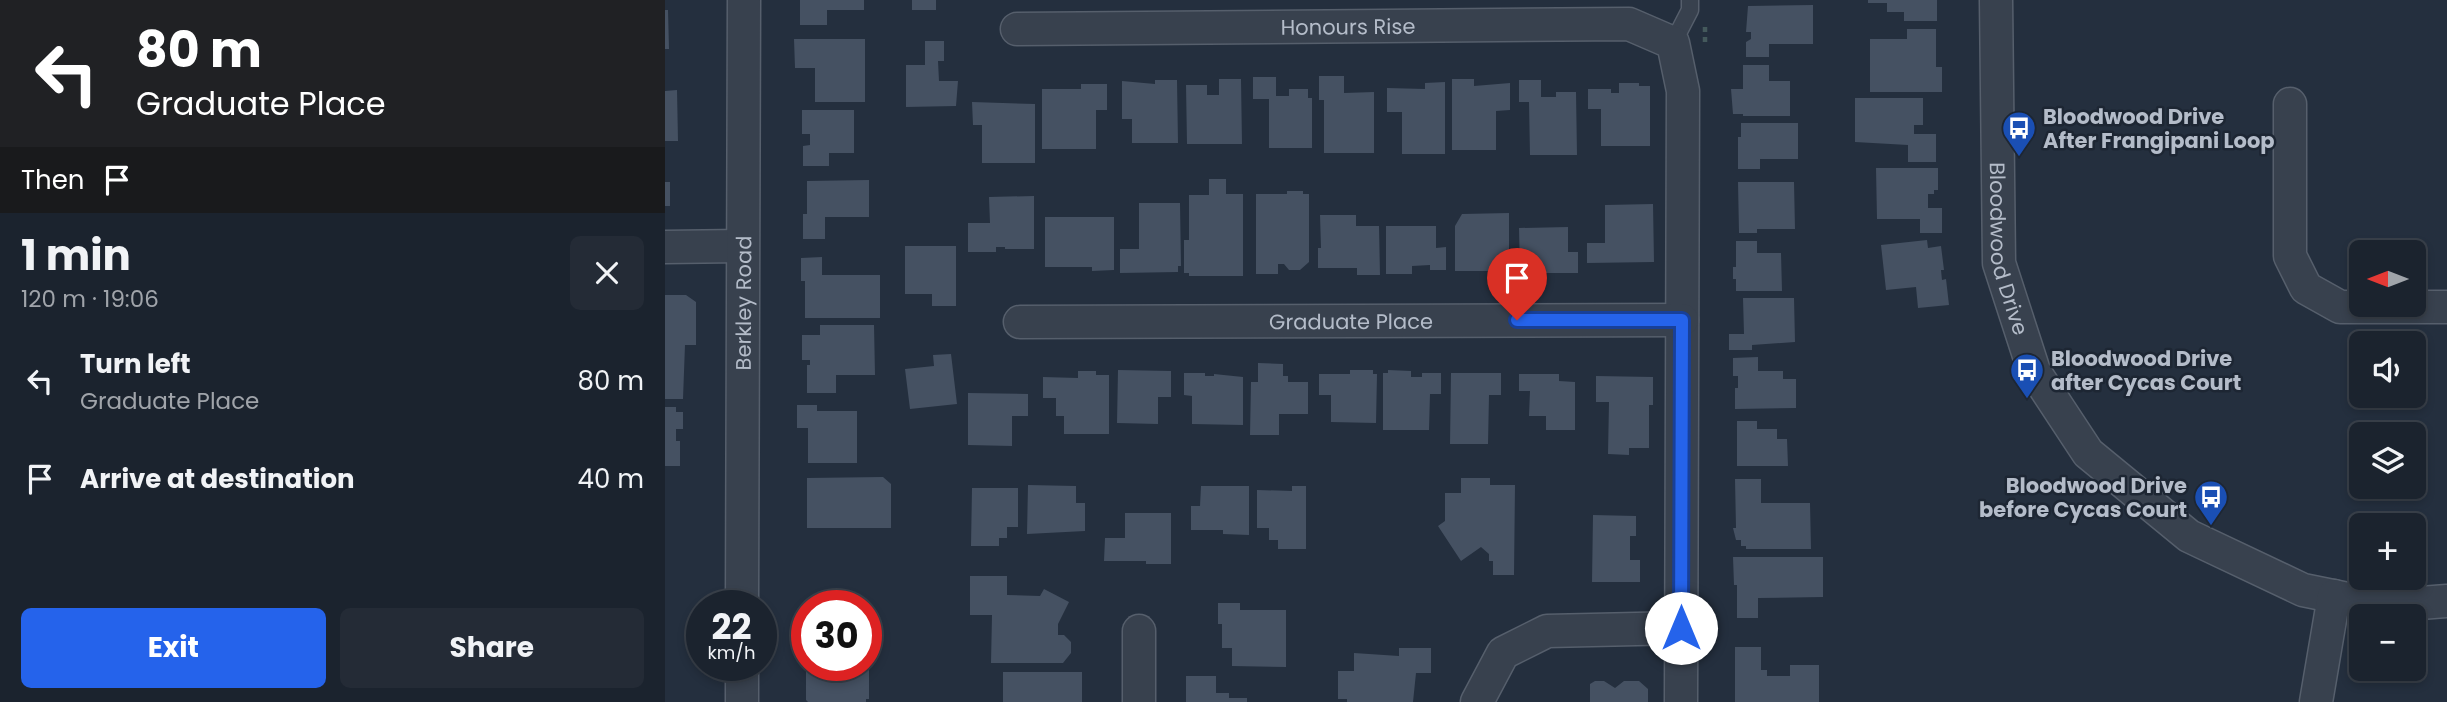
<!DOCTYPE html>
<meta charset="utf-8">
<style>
:root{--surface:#1b232e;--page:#242b36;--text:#f1f3f6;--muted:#a0a4aa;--line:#39404a;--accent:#2563eb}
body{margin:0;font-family:Poppins,sans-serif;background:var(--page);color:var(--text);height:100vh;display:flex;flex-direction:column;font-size:26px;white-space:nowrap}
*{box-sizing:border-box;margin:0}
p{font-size:23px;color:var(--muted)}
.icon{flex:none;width:38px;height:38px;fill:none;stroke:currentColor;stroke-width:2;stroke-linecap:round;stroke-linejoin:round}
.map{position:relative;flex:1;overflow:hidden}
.drawer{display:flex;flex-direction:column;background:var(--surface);width:665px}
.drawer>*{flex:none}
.guide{background:#202124;color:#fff;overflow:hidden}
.needle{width:46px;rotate:270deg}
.buttons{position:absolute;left:1684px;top:240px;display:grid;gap:14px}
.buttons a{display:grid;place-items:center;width:77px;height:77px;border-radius:10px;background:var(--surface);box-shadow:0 4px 10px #0003,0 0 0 2px var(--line);font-size:35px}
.speed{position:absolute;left:21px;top:590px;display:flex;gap:14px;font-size:35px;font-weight:700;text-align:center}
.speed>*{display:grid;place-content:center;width:91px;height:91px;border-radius:50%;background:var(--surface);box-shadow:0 4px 10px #0003,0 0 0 2px var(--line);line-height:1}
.speed small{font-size:18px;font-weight:400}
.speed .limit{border:10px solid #d22;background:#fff;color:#111}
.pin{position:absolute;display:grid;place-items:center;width:60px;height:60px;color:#fff;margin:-72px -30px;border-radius:50% 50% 50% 0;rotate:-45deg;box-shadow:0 0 7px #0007}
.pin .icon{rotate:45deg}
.me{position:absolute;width:77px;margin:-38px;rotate:0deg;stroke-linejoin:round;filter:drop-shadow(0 0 5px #0008)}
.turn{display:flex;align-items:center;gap:24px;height:147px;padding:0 21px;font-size:32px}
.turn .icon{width:91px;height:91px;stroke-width:2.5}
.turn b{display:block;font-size:49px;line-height:60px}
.then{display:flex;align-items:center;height:66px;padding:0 21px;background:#0003;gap:14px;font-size:26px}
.round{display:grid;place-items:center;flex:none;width:74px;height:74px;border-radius:10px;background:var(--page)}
.overview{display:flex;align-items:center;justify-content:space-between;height:119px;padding:0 21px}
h1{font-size:42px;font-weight:700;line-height:52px}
.action{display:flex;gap:14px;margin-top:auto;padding:14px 21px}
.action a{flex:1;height:80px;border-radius:10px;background:var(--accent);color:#fff;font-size:28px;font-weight:700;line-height:80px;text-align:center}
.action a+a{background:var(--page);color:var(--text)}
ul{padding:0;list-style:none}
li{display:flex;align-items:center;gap:21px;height:98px;padding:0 21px}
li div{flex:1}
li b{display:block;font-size:26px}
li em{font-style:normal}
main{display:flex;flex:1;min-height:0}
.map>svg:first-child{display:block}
.building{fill:#455162}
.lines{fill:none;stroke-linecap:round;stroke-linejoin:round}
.service-casing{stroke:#565f6c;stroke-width:19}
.minor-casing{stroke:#565f6c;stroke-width:35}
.path{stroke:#44595c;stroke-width:4.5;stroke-dasharray:5 5;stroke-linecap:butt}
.service{stroke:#38414e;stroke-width:16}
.minor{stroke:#38414e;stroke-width:32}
.route-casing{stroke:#184099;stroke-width:18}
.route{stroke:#2563eb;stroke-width:12}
.labels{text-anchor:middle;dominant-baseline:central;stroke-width:5;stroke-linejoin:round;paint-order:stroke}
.street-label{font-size:21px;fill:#b4bcc9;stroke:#1d2633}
.poi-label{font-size:21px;font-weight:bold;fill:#b4bcc9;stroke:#1d2633;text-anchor:start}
</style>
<main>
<section class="drawer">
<div class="guide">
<div class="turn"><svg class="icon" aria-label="left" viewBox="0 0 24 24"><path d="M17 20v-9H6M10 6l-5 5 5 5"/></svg><div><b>80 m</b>Graduate Place</div></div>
<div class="then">Then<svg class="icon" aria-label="arrive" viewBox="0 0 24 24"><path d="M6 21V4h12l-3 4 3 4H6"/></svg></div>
</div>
<div class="overview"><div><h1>1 min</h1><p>120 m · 19:06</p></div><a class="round"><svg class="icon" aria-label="close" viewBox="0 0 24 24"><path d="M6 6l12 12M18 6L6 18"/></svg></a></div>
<ul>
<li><svg class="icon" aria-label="left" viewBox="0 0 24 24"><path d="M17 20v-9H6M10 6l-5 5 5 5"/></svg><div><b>Turn left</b><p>Graduate Place</p></div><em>80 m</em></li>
<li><svg class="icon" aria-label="arrive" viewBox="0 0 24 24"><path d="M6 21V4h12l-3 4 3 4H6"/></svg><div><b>Arrive at destination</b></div><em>40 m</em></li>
</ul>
<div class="action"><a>Exit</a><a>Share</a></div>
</section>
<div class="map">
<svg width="1782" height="702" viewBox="0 0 1782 702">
<rect width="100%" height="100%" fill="#242f3e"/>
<g class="building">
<path d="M135 0H199V10H162V25H135Z"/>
<rect x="247" y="0" width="24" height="10"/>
<path d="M1203 0H1272V21H1239V12H1222V3H1203Z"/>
<path d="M1148 5V44H1104V57H1081V42L1086 39V32H1081L1083 6Z"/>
<path d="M0 10H3L4 49H0Z"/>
<path d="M1242 29H1271V67H1277V92H1205V39H1242Z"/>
<path d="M129 39H200V102H150V68H130Z"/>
<path d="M260 41H279V61H273L274 81H293L291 106 241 107V65H260Z"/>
<path d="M1078 65H1104V81H1125V116H1078V114H1068L1066 89H1078Z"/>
<path d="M654 76H679V93L709 92V153H659V100H654Z"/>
<path d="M588 77H611V96H624V89H643V98H647V148H604V99H588Z"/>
<path d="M554 79H576L577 144H522L521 85H542V95H554Z"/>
<path d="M787 79H809V86L845 83V110L831 111V150H787Z"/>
<path d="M490 80H512L513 143H467V119H457V81L490 84Z"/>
<path d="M854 80H876V97H891V92H911L912 155H865L864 102H854Z"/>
<path d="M780 82V154H737V112H722V88L760 89V83Z"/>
<path d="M954 83H974V86H985V146H936V109H923V89H946V93H954Z"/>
<path d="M416 84H442V110H431V149H377V89H416Z"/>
<path d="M12 90 13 141H0V91Z"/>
<path d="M1190 98H1258V125H1249V134H1271V162H1243V145L1190 142Z"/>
<path d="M307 102 370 104V163H317V125H308Z"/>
<path d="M137 110H189V153H164V166H138V146L145 145V134H137Z"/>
<path d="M1076 123H1133V159H1095V169H1073V137H1076Z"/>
<path d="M1211 168H1273V190H1269V194H1263V208H1277V233H1255V219H1212Z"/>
<path d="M544 179H561V194H578V276H524V273H519V240H524V195H544Z"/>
<path d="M204 180V217H160V239H138V214H142V181Z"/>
<rect x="0" y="182" width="5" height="24"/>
<path d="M1073 182H1129L1130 229H1092V233H1074Z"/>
<path d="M622 191H638V194H644V262L635 270H624L619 264H613V274H591V194H622Z"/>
<path d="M369 196V249H340V247H331V252H303V223H325L324 197Z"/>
<path d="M474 203H515L516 266H513V272L455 273V249H474Z"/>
<path d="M988 204 989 262 922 263V243H940V205Z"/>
<path d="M844 213V271H790V226L797 214Z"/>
<path d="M655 215H691V226H714L715 275H692V268H653V248H656Z"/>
<path d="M380 217H449V270L427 271V267H380Z"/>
<path d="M721 226H771V248L781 247V270H765V265L747 266V274H721Z"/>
<path d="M903 227V252H913V273H855L854 228Z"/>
<path d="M1262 240 1263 248 1276 246 1279 270H1276L1277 280 1281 279 1284 305 1253 308 1251 287 1221 290 1216 245Z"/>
<path d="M1071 241H1092V253H1116L1117 291H1071V279H1068V267H1071Z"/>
<path d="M240 246H291V306H267V294H240Z"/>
<path d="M157 257V275H215V318H140V281H136V258Z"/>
<path d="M0 295H21L31 302V345H20L18 399H0Z"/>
<path d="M1078 298H1129L1130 342 1087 345V350H1064V334H1079Z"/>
<path d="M155 325H209L210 375H171V393H142V365H145V360H137V335H155Z"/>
<path d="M286 354 292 404 245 409 240 369 269 366 268 355Z"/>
<path d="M1093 357V371H1118V379H1131V408L1070 409V388H1073V376H1068V358Z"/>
<path d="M593 363 618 364V376H623V382H643V414H614V435H585L586 382H593Z"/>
<path d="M453 370 506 371V397H493V424L452 423Z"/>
<path d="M685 370H708V374H712L711 423 666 422V395H654V374H685Z"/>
<path d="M723 370 746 371V377H757V373H776V394H765L764 430H718V373H723Z"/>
<path d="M413 371H431V375H444V434H399V416H391V398H378V377L413 378Z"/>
<path d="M519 373H540V376H549V374L578 377V425L527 424V396L519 395Z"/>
<path d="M786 373H836V395H824L823 444H785Z"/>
<path d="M854 374H894V381L910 382V430H881V416H864L865 391H854Z"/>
<path d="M931 376 988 377V405H984V448H964V455L943 454 944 402H931Z"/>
<path d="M303 393 363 394V416H347V446L303 445Z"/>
<path d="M132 405H152V411H192V463H143V428H132Z"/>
<path d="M0 407H11V412H18V429H11V441H15V466H0Z"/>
<path d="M1072 421H1092V429H1112V439H1122L1123 466H1072Z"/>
<path d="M218 477 226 484V528H142V478Z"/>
<path d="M796 478H825V485H850L849 575H828V561H824V554L816 547 796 561 773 526 780 521V493H796Z"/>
<path d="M1070 479H1096V503H1145L1146 549H1081V546H1076V540H1071L1068 528H1071Z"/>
<path d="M363 485 411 486V503H420V531L362 534Z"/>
<path d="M536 486H584V535L558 534V530H526V506H535Z"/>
<path d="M627 486H641V549H613V540H604V528H592V490L627 491Z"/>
<path d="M307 488H353V527H342V538H334V546H306Z"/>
<path d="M460 513H506V564H481V561H439L440 538H460Z"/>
<path d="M928 515 971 516V536H965V560H975V582H927Z"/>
<path d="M1068 557H1158V597L1093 598V618H1072V585H1069Z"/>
<path d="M305 576H342V595L375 596 379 589 404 602 393 624V635H399L406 642V653L398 663H326L327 615H305Z"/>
<path d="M553 603H575V610H621V667L567 666V648H557V624H553Z"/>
<path d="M1070 647H1096V670H1102V676H1125V665H1154V702H1070Z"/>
<path d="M734 648H766V673H751L748 702H682V699H673V671H689V653L734 656Z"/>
<path d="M201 659H204V699H201V702H143L141 700V665H201Z"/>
<rect x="338" y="672" width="79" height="30"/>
<path d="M521 676H551V693H564V698H582V702H521Z"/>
<path d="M930 681H939L950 688 959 681H974L983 689V702H925V684Z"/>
</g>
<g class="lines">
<g class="service-casing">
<path id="service" d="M1008 43 1025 10V0"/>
</g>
<g class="minor-casing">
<g id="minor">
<path id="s1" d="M1331 0 1334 263 1369 371 1423 453 1524 536 1638 590 1717 606 1782 601"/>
<path id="s2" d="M352 29 964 24 1008 43 1018 91 1016 702"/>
<path d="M1625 104V256L1641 288 1675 307H1782"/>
<path d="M0 247 77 246"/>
<path id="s3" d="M355 322 1017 320"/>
<path id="s4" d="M77 606 79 0"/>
<path d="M77 665V702"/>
<path d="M474 702V631"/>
<path d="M812 702 838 653 882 631 1016 628"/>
<path d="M1651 702 1669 596"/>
</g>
</g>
<g class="path">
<path d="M1040 27V47"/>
<path d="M105 615V656"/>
</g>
<use href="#service" class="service"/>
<use href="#minor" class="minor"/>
</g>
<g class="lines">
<g class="route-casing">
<path id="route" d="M852 320H1017L1016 628"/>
</g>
<use href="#route" class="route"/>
</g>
<defs>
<g id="bus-pin" transform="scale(1.75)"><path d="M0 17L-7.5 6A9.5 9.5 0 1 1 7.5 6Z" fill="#1a4fb4" stroke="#1d2633"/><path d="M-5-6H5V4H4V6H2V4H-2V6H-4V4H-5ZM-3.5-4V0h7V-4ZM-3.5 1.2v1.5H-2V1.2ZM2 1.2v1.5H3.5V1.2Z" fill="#fff"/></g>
</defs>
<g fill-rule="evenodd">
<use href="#bus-pin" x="1354" y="128"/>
<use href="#bus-pin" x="1362" y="370"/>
<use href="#bus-pin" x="1546" y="497"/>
</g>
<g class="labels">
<g class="street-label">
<text stroke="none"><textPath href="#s2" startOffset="331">Honours Rise</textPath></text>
<text stroke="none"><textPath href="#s1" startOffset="250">Bloodwood Drive</textPath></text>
<text stroke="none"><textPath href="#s4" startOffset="303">Berkley Road</textPath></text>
<text stroke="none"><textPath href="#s3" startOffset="331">Graduate Place</textPath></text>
</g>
<g class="poi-label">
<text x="1378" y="116">Bloodwood Drive<tspan x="1378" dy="24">After Frangipani Loop</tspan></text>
<text x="1386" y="358">Bloodwood Drive<tspan x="1386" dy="24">after Cycas Court</tspan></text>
<text x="1522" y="485" text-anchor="end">Bloodwood Drive<tspan x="1522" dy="24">before Cycas Court</tspan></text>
</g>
</g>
</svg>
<div class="buttons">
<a><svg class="needle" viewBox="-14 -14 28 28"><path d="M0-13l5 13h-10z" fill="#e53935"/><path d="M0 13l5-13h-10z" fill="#a0a4aa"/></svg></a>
<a><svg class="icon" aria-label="sound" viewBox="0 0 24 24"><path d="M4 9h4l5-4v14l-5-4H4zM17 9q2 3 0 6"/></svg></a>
<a><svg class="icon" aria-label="layers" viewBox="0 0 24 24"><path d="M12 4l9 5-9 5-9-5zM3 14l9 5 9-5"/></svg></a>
<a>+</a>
<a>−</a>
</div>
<div class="speed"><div>22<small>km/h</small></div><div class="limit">30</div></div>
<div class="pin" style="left:852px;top:320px;background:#d93025"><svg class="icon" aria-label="arrive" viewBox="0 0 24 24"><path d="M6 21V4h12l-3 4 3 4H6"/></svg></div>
<svg class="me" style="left:1016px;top:628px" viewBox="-20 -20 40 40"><circle r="19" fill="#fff"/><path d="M0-13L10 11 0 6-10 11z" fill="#2563eb"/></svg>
</div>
</main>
